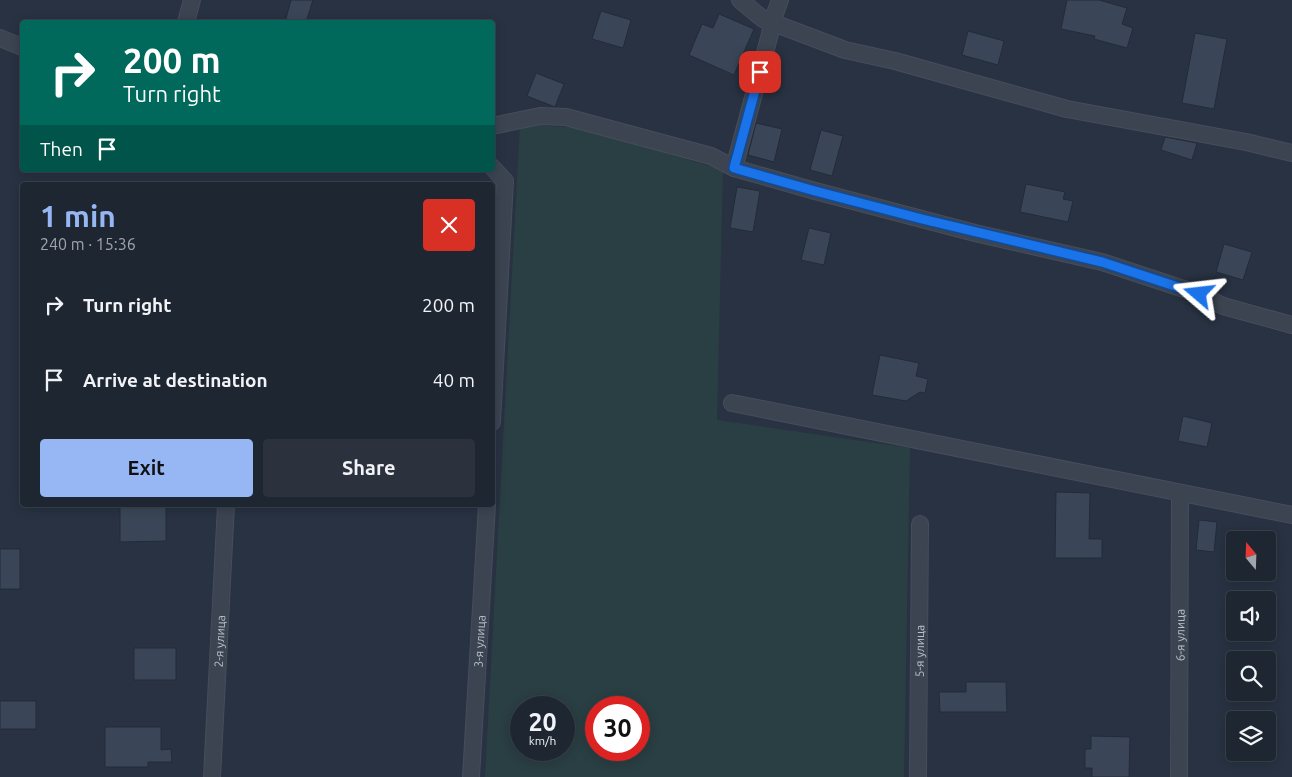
<!DOCTYPE html>
<meta charset="utf-8">
<style>
:root{--surface:#1e2632;--page:#2b323e;--text:#f1f3f6;--muted:#a1a5ac;--line:#3c434d;--accent:#96b6f4}
body{margin:0;font-family:Ubuntu,sans-serif;background:var(--page);color:var(--text);height:100vh;display:flex;flex-direction:column;font-size:19px;white-space:nowrap}
*{box-sizing:border-box;margin:0}
p{font-size:16px;color:var(--muted)}
.icon{flex:none;width:28px;height:28px;fill:none;stroke:currentColor;stroke-width:2;stroke-linecap:round;stroke-linejoin:round}
.map{position:relative;flex:1;overflow:hidden}
.sheet{position:absolute;left:20px;top:182px;width:475px;height:325px;display:flex;flex-direction:column;background:var(--surface);border-radius:5px;box-shadow:0 2px 12px #0003,0 0 0 1px var(--line)}
.sheet>*{flex:none}
.banner{position:absolute;left:20px;top:20px;width:475px;height:152px;border-radius:5px;box-shadow:0 2px 12px #0003,0 0 0 1px var(--line);background:#00695c;color:#fff;overflow:hidden}
.needle{width:32px;rotate:341deg}
.tools{position:absolute;left:1226px;top:531px;display:grid;gap:10px}
.tools a{display:grid;place-items:center;width:50px;height:50px;border-radius:5px;background:var(--surface);box-shadow:0 2px 12px #0003,0 0 0 1px var(--line);font-size:25px}
.speed{position:absolute;left:510px;top:696px;display:flex;gap:10px;font-size:25px;font-weight:700;text-align:center}
.speed>*{display:grid;place-content:center;width:65px;height:65px;border-radius:50%;background:var(--surface);box-shadow:0 2px 12px #0003,0 0 0 1px var(--line);line-height:1}
.speed small{font-size:12px;font-weight:400}
.speed .limit{border:8px solid #d22;background:#fff;color:#111}
.pin{position:absolute;display:grid;place-items:center;width:42px;height:42px;color:#fff;margin:-21px;border-radius:10px;box-shadow:0 2px 8px #0006}
.me{position:absolute;width:55px;margin:-28px;rotate:287deg;stroke-linejoin:round;filter:drop-shadow(0 0 4px #0008)}
.turn{display:flex;align-items:center;gap:18px;height:105px;padding:0 20px;font-size:22px}
.turn .icon{width:65px;height:65px;stroke-width:2.5}
.turn b{display:block;font-size:35px;line-height:42px}
.then{display:flex;align-items:center;height:48px;padding:0 20px;background:#0003;gap:10px;font-size:19px}
.round{display:grid;place-items:center;flex:none;width:52px;height:52px;border-radius:5px;background:var(--page)}
.head{display:flex;align-items:center;justify-content:space-between;height:85px;padding:0 20px}
h1{font-size:30px;font-weight:700;line-height:38px;color:var(--accent)}
.cta{display:flex;gap:10px;margin-top:auto;padding:10px 20px}
.cta a{flex:1;height:58px;border-radius:5px;background:var(--accent);color:#111;font-size:20px;font-weight:700;line-height:58px;text-align:center}
.cta a+a{background:var(--page);color:var(--text)}
ul{padding:0;list-style:none}
li{display:flex;align-items:center;gap:15px;height:75px;padding:0 20px}
li div{flex:1}
li b{display:block;font-size:19px}
li em{font-style:normal}
.map>svg:first-child{display:block}
.green{fill:#2a3f43;fill-rule:evenodd}
.building{fill:#3a4657;stroke:#232b39}
.lines{fill:none;stroke-linecap:round;stroke-linejoin:round}
.minor-casing{stroke:#464d5b;stroke-width:18}
.minor{stroke:#3c4452;stroke-width:16}
.route-casing{stroke:#114b97;stroke-width:12}
.route{stroke:#1a73e8;stroke-width:9}
.labels{text-anchor:middle;dominant-baseline:central;stroke-width:5;stroke-linejoin:round;paint-order:stroke}
.street-label{font-size:12px;fill:#b9c0cb;stroke:#212937}
</style>
<div class="map">
<svg width="1292" height="777" viewBox="0 0 1292 777">
<rect width="100%" height="100%" fill="#283242"/>
<path class="green" d="M520 124 581 128 723 170 717 420 910 448 904 777H485ZM521 708H564V750H521ZM596 708H639V750H596Z"/>
<g class="building">
<path d="M291 0H313L306 22H285Z"/>
<path d="M1067 0H1099L1127 8 1122 24 1133 28 1127 48 1094 39 1095 36 1061 29Z"/>
<path d="M601 11 631 20 623 48 592 39Z"/>
<path d="M719 14 754 29 734 75 689 55 702 24 713 28Z"/>
<path d="M968 31 1004 41 998 65 962 55Z"/>
<path d="M1195 33 1227 39 1214 109 1182 103Z"/>
<path d="M536 73 564 84 555 107 527 96Z"/>
<path d="M756 123 782 129 774 162 748 155Z"/>
<path d="M821 130 843 136 832 176 810 170Z"/>
<path d="M1165 137 1197 143 1192 160 1161 150Z"/>
<path d="M1026 184 1065 192 1063 199 1073 201 1068 222 1020 212Z"/>
<path d="M737 187 760 191 753 232 730 228Z"/>
<path d="M809 228 831 233 824 265 801 260Z"/>
<path d="M1224 244 1252 252 1243 280 1216 272Z"/>
<path d="M880 355 919 363 916 376 928 379 925 393 920 392 906 401 872 395Z"/>
<path d="M1183 416 1212 423 1207 447 1178 441Z"/>
<path d="M1056 492 1090 493 1089 539H1102V558H1055Z"/>
<path d="M120 506H166V541L120 542Z"/>
<path d="M1199 520 1217 522 1214 552 1196 550Z"/>
<rect x="0" y="549" width="20" height="40"/>
<rect x="134" y="648" width="42" height="32"/>
<path d="M966 682H1006L1007 712H940L939 692H966Z"/>
<rect x="0" y="701" width="36" height="28"/>
<path d="M105 727H161V750L171 749 172 762H148V767H105Z"/>
<path d="M1091 736 1130 737 1129 777H1092V768H1085V749H1091Z"/>
</g>
<g class="lines">
<g class="minor-casing">
<g id="minor">
<path d="M740 0 763 19 845 50 895 61 1067 109 1246 142 1292 153"/>
<path d="M186 22 192 0"/>
<path d="M0 38 22 47"/>
<path d="M492 126 540 116 566 117 711 156 734 168 815 191 975 233 1102 262 1199 294 1223 306 1292 325"/>
<path d="M492 167 505 181 492 422"/>
<path d="M734 168 770 34 772 22 780 0"/>
<path d="M732 403 1292 515"/>
<path id="s1" d="M212 777 226 505"/>
<path id="s2" d="M471 777 487 505"/>
<path id="s3" d="M918 777 920 524"/>
<path id="s4" d="M1179 777 1180 493"/>
</g>
</g>
<use href="#minor" class="minor"/>
</g>
<g class="lines">
<g class="route-casing">
<path id="route" d="M760 72 734 168 815 191 922 219 1102 262 1199 294"/>
</g>
<use href="#route" class="route"/>
</g>
<g class="labels">
<g class="street-label">
<text stroke="none"><textPath href="#s4" startOffset="142">6-я улица</textPath></text>
<text stroke="none"><textPath href="#s1" startOffset="136">2-я улица</textPath></text>
<text stroke="none"><textPath href="#s2" startOffset="136">3-я улица</textPath></text>
<text stroke="none"><textPath href="#s3" startOffset="126">5-я улица</textPath></text>
</g>
</g>
</svg>
<div class="tools">
<a><svg class="needle" viewBox="-14 -14 28 28"><path d="M0-13l5 13h-10z" fill="#e53935"/><path d="M0 13l5-13h-10z" fill="#a1a5ac"/></svg></a>
<a><svg class="icon" aria-label="sound" viewBox="0 0 24 24"><path d="M4 9h4l5-4v14l-5-4H4zM17 9q2 3 0 6"/></svg></a>
<a><svg class="icon" aria-label="search" viewBox="0 0 24 24"><circle cx="10" cy="10" r="6"/><path d="M15 15l6 6"/></svg></a>
<a><svg class="icon" aria-label="layers" viewBox="0 0 24 24"><path d="M12 4l9 5-9 5-9-5zM3 14l9 5 9-5"/></svg></a>
</div>
<div class="speed"><div>20<small>km/h</small></div><div class="limit">30</div></div>
<div class="pin" style="left:760px;top:72px;background:#d93025"><svg class="icon" aria-label="arrive" viewBox="0 0 24 24"><path d="M6 21V4h12l-3 4 3 4H6"/></svg></div>
<svg class="me" style="left:1199px;top:294px" viewBox="-20 -20 40 40"><path d="M0-17L14 15 0 8-14 15z" fill="#1a73e8" stroke="#fff" stroke-width="4"/></svg>
<div class="banner">
<div class="turn"><svg class="icon" aria-label="right" viewBox="0 0 24 24"><path d="M7 20v-9h11M14 6l5 5-5 5"/></svg><div><b>200 m</b>Turn right</div></div>
<div class="then">Then<svg class="icon" aria-label="arrive" viewBox="0 0 24 24"><path d="M6 21V4h12l-3 4 3 4H6"/></svg></div>
</div>
<section class="sheet">
<div class="head"><div><h1>1 min</h1><p>240 m · 15:36</p></div><a class="round" style="background:#d93025;color:#fff"><svg class="icon" aria-label="close" viewBox="0 0 24 24"><path d="M6 6l12 12M18 6L6 18"/></svg></a></div>
<ul>
<li><svg class="icon" aria-label="right" viewBox="0 0 24 24"><path d="M7 20v-9h11M14 6l5 5-5 5"/></svg><div><b>Turn right</b></div><em>200 m</em></li>
<li><svg class="icon" aria-label="arrive" viewBox="0 0 24 24"><path d="M6 21V4h12l-3 4 3 4H6"/></svg><div><b>Arrive at destination</b></div><em>40 m</em></li>
</ul>
<div class="cta"><a>Exit</a><a>Share</a></div>
</section>
</div>
